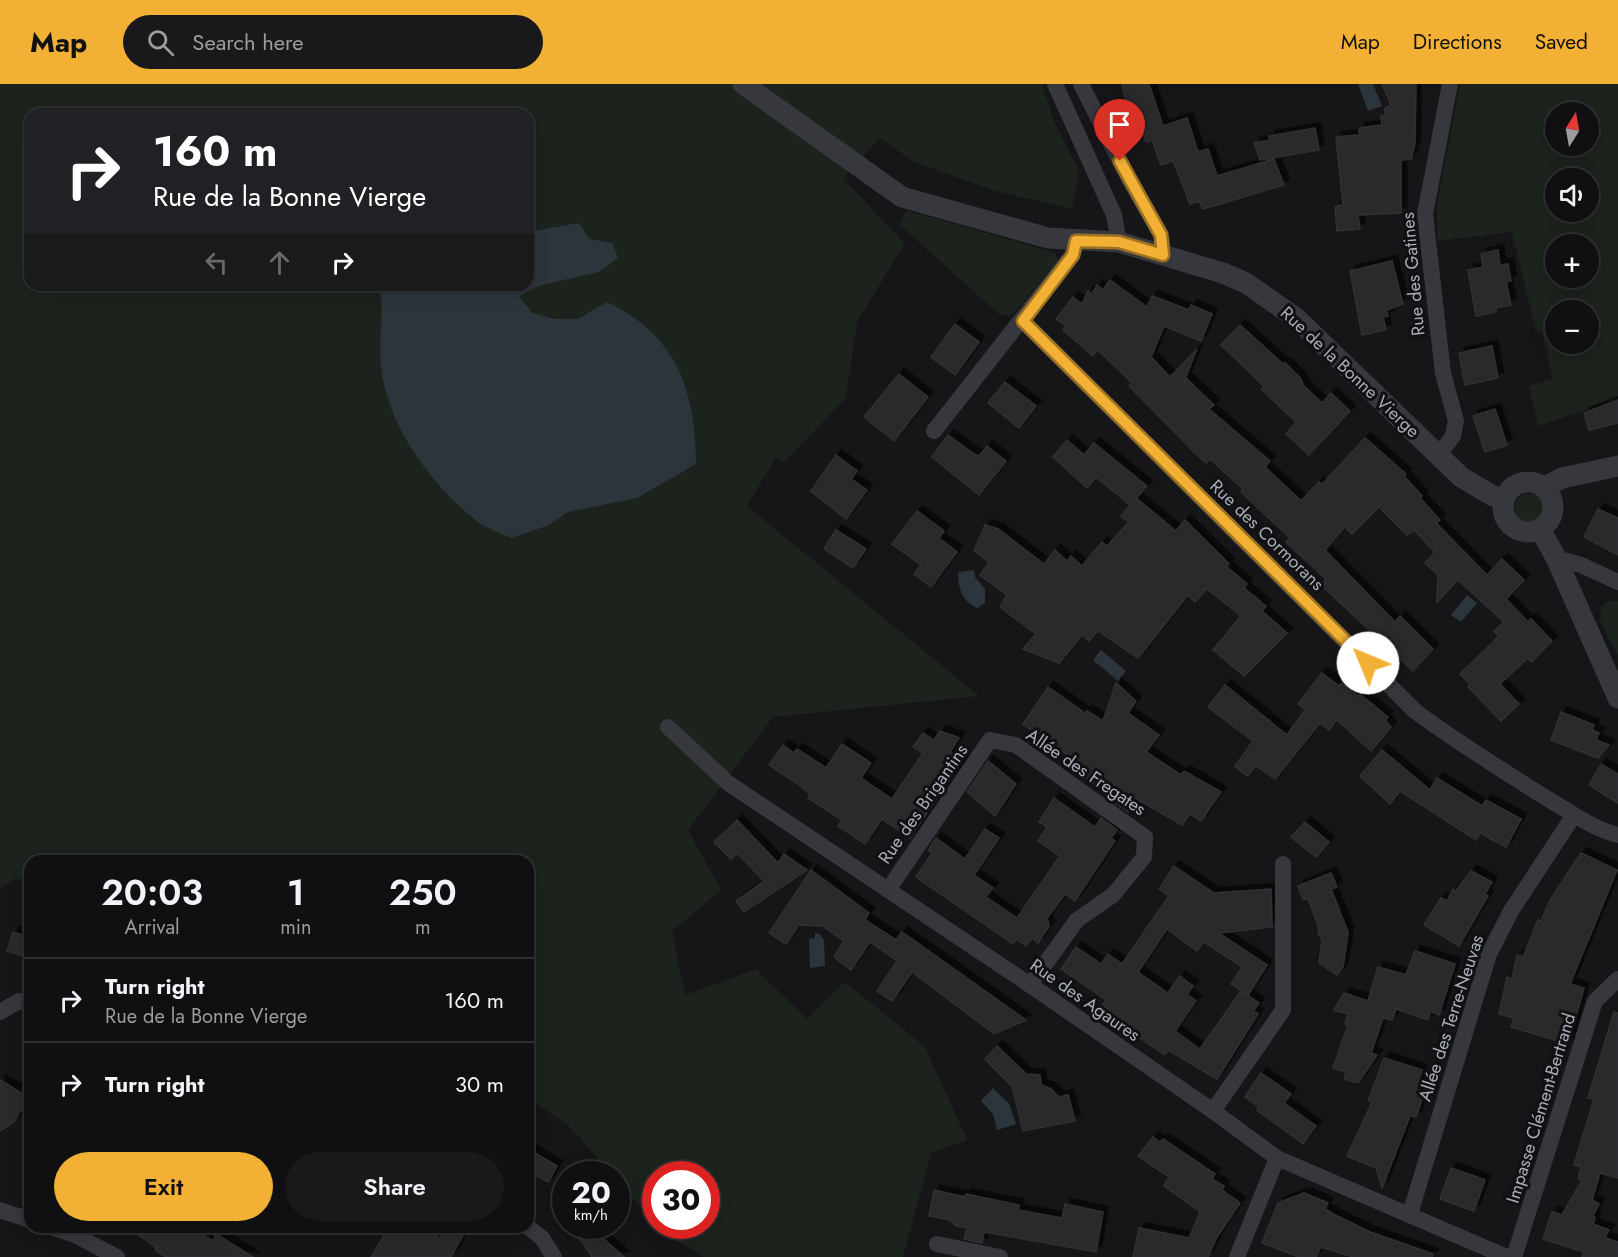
<!DOCTYPE html>
<meta charset="utf-8">
<style>
:root{--surface:#101012;--page:#19191b;--text:#f1f3f6;--muted:#9c9d9f;--line:#303032;--accent:#f2b134}
body{margin:0;font-family:Jost,sans-serif;background:var(--page);color:var(--text);height:100vh;display:flex;flex-direction:column;font-size:22px;white-space:nowrap}
*{box-sizing:border-box;margin:0}
p{font-size:20px;color:var(--muted)}
.icon{flex:none;width:33px;height:33px;fill:none;stroke:currentColor;stroke-width:2;stroke-linecap:round;stroke-linejoin:round}
.map{position:relative;flex:1;overflow:hidden}
.side{position:absolute;left:24px;top:771px;width:510px;height:378px;display:flex;flex-direction:column;background:var(--surface);border-radius:18px;box-shadow:0 3px 15px #0003,0 0 0 2px var(--line)}
.side>*{flex:none}
.top-card{position:absolute;left:24px;top:24px;width:510px;height:183px;border-radius:18px;box-shadow:0 3px 15px #0003,0 0 0 2px var(--line);background:#202124;color:#fff;overflow:hidden}
.needle{width:39px;rotate:11deg}
.controls{position:absolute;left:1545px;top:18px;display:grid;gap:12px}
.controls a{display:grid;place-items:center;width:54px;height:54px;border-radius:50%;background:var(--surface);box-shadow:0 3px 15px #0003,0 0 0 2px var(--line);font-size:30px}
.speed{position:absolute;left:552px;top:1077px;display:flex;gap:12px;font-size:30px;font-weight:700;text-align:center}
.speed>*{display:grid;place-content:center;width:78px;height:78px;border-radius:50%;background:var(--surface);box-shadow:0 3px 15px #0003,0 0 0 2px var(--line);line-height:1}
.speed small{font-size:15px;font-weight:400}
.speed .limit{border:9px solid #d22;background:#fff;color:#111}
.pin{position:absolute;display:grid;place-items:center;width:51px;height:51px;color:#fff;margin:-62px -26px;border-radius:50% 50% 50% 0;rotate:-45deg;box-shadow:0 0 6px #0007}
.pin .icon{rotate:45deg}
.me{position:absolute;width:66px;margin:-33px;rotate:315deg;stroke-linejoin:round;filter:drop-shadow(0 0 4px #0008)}
.turn{display:flex;align-items:center;gap:21px;height:126px;padding:0 30px;font-size:27px}
.turn .icon{width:78px;height:78px;stroke-width:2.5}
.turn b{display:block;font-size:42px;line-height:51px}
.lanes{display:flex;align-items:center;height:57px;padding:0 30px;background:#0003;justify-content:center;gap:30px;direction:ltr}
.lanes .off{opacity:.35}
.eta{display:flex;justify-content:space-evenly;align-items:center;height:102px;text-align:center}
.eta b{font-size:36px;font-weight:600;line-height:42px}
.button{display:flex;gap:12px;margin-top:auto;padding:12px 30px}
.button a{flex:1;height:69px;border-radius:36px;background:var(--accent);color:#111;font-size:24px;font-weight:600;line-height:69px;text-align:center}
.button a+a{background:var(--page);color:var(--text)}
ul{padding:0;list-style:none}
li{display:flex;align-items:center;gap:18px;height:84px;padding:0 30px;border-top:2px solid var(--line)}
li div{flex:1}
li b{display:block;font-size:22px}
li em{font-style:normal}
header{display:flex;align-items:center;gap:36px;box-sizing:border-box;height:84px;padding:0 30px;background:var(--accent);color:#111}
header strong{font-size:28px}
nav{display:flex;gap:33px;margin-inline-start:auto;font-size:21px}
.search{width:420px;height:54px;background:var(--page);display:flex;align-items:center;gap:15px;box-sizing:border-box;padding:0 21px;border-radius:33px;color:var(--muted);font-size:22px}
.map>svg:first-child{display:block}
.green{fill:#1c231d;fill-rule:evenodd}
.water{fill:#2c353c}
.building{fill:#29292c;stroke:#303034;stroke-width:1.5;filter:url(#shadow)}
.lines{fill:none;stroke-linecap:round;stroke-linejoin:round}
.minor{stroke:#37383d;stroke-width:16}
.tertiary{stroke:#37383d;stroke-width:21}
.route-casing{stroke:#9d7322;stroke-width:15}
.route{stroke:#f2b134;stroke-width:10}
.labels{text-anchor:middle;dominant-baseline:central;stroke-width:6;stroke-linejoin:round;paint-order:stroke}
.street-label{font-size:18px;fill:#a8adb8;stroke:#111113}
</style>
<header>
<strong>Map</strong>
<div class="search"><svg class="icon" aria-label="search" viewBox="0 0 24 24"><circle cx="10" cy="10" r="6"/><path d="M15 15l6 6"/></svg>Search here</div>
<nav><a>Map</a><a>Directions</a><a>Saved</a></nav>
</header>
<div class="map">
<svg width="1618" height="1173" viewBox="0 0 1618 1173">
<defs>
<filter id="shadow"><feDropShadow dx="5.5" dy="-5.5" stdDeviation="0" flood-color="#0009"/></filter>
</defs>
<rect width="100%" height="100%" fill="#161618"/>
<g class="green">
<path d="M0 0H1042L1055 40 1079 87 1072 125 995 107 914 78 880 54 843 95 905 159 857 238 846 314 784 378 776 373 747 422 979 612 773 633 688 746 721 806 672 847 685 911 756 885 807 935 845 898 925 963 967 1056 931 1069 903 1173H704L661 1147 656 1142H706V1090H656L655 1141 617 1096 616 1090H612L568 1041 528 1014V777H30V799L16 794 0 804ZM30 30H528V201H30Z"/>
<path d="M1460 0H1618V315L1538 342 1529 302 1553 295 1542 249 1536 247 1512 148 1438 157 1437 121ZM1588 28V62H1556V28ZM1588 94V128H1556V94ZM1588 160V194H1556V160ZM1588 226V260H1556V226Z"/>
<path d="M906 126 1055 169 1058 177 1012 231H1000L900 141Z"/>
<circle cx="1529" cy="425" r="15"/>
<path d="M1609 517H1618V572L1600 536 1601 523Z"/>
</g>
<g class="water">
<path d="M1358 0H1373L1382 22 1368 27Z"/>
<path d="M579 139 589 155 612 159 618 174 599 188 541 201 519 212 532 229 556 235H578L607 218C677 251 696 308 696 380L637 414 568 428 549 441 511 454C501 449 488 445 478 438 431 401 388 343 381 283 378 257 385 222 379 201H528V148Z"/>
<path d="M974 486 975 493 985 505V519L977 524C962 517 958 504 958 488Z"/>
<path d="M1467 511 1477 519 1461 538 1451 531Z"/>
<path d="M1101 566 1126 587 1118 597 1093 576Z"/>
<path d="M815 849 820 850 824 856 825 882 810 884 809 855 815 854Z"/>
<path d="M993 1004 1009 1020 1016 1040 997 1046 993 1030 981 1017Z"/>
</g>
<g class="building">
<path d="M1122 0H1149L1163 42 1187 34 1198 68 1208 65 1217 92 1274 75 1284 101 1203 125 1199 117 1190 120 1173 77 1161 81 1152 56 1146 58 1139 37 1131 40Z"/>
<path d="M1382 0H1416L1415 59 1411 75 1401 76V129L1358 131 1360 145 1337 147 1335 123 1343 121 1336 53 1359 51V44L1382 41 1381 32H1385V24L1391 21Z"/>
<path d="M1315 44 1319 66 1260 76 1254 59 1270 56 1269 52Z"/>
<path d="M1498 166 1500 181 1508 180 1511 197 1506 198 1511 221 1496 224V228L1476 232 1468 186 1483 183 1481 170Z"/>
<path d="M1392 177 1403 220 1386 226 1388 232 1383 233 1386 246 1362 251 1350 187Z"/>
<path d="M1110 196 1147 223 1152 212 1189 226 1191 221 1212 230 1201 257 1164 242 1151 273 1170 293 1197 265 1183 300 1187 295 1214 321 1209 325 1270 377 1265 383 1301 417 1319 398 1322 400 1365 354 1406 390 1404 392 1422 412 1420 414 1440 436 1436 439 1487 491 1502 475 1524 496 1506 515 1528 538 1531 535 1552 557 1531 578 1528 574 1500 600 1519 620 1501 637 1468 603 1470 600 1460 590 1499 552 1494 547 1504 538 1458 496 1437 518 1438 491 1425 479 1435 468 1414 446 1407 451 1379 423 1352 450 1345 443 1325 466 1395 538 1400 532 1433 565 1413 587 1321 501 1326 495 1286 458 1290 454 1241 408 1243 405 1210 375 1206 379 1195 369 1129 302 1132 299 1097 265 1093 272 1063 246 1066 242 1056 235 1073 213 1082 220 1088 207 1092 210 1097 201 1103 206Z"/>
<path d="M955 240 979 258 955 291 931 273Z"/>
<path d="M1240 241 1283 280 1285 279 1301 295 1303 301 1322 319 1331 309 1350 327 1309 371 1286 350 1296 338 1261 305 1264 302 1221 261Z"/>
<path d="M1492 262 1498 294 1465 301 1459 269Z"/>
<path d="M899 290 928 313 894 357 864 333Z"/>
<path d="M1005 298 1036 322 1019 344 988 319Z"/>
<path d="M1618 316V339L1589 346 1584 329Z"/>
<path d="M1495 325 1507 361 1485 368 1473 332Z"/>
<path d="M948 351 974 370 979 372 987 362 1006 377 979 411 932 373Z"/>
<path d="M1067 356 1084 371 1094 359 1147 402 1130 421 1096 393 1087 404 1053 373Z"/>
<path d="M836 371 857 387 851 395 867 406 846 435 811 407Z"/>
<path d="M1136 414 1176 447 1185 436 1229 480 1226 482 1247 500 1244 504 1266 522 1262 527 1287 549 1244 592 1213 566 1241 532 1207 505 1195 518 1188 511 1138 574 1098 547 1089 557 1082 551 1059 579 1023 565 1036 550 1000 523 1007 511 980 491 989 478 974 467 985 441 998 445 1044 480 1055 466 1067 477 1071 472 1082 482 1102 458 1107 462 1129 438 1121 432Z"/>
<path d="M1598 425 1618 434V471L1584 453Z"/>
<path d="M917 427 944 447 939 454 957 468 931 503 914 490 921 481 892 460Z"/>
<path d="M836 446 866 465 853 484 824 465Z"/>
<path d="M1322 589 1339 602 1342 599 1358 612 1360 610 1388 633 1385 636 1391 643 1371 667 1337 636 1329 646 1320 639 1275 695 1256 682 1247 692 1235 682 1253 657 1208 623 1225 601 1287 651 1305 626 1298 620Z"/>
<path d="M1116 599 1136 617 1128 629 1159 651 1146 668 1181 691 1184 687 1221 708 1201 737 1190 730 1182 741 1137 715 1128 728 1113 717 1115 714 1084 693 1089 686 1023 640 1048 603 1085 629 1087 627 1103 637Z"/>
<path d="M1561 628 1594 641 1592 646 1599 649 1596 656 1609 661 1598 674 1551 656Z"/>
<path d="M940 647 959 654 950 668 963 676 910 754 882 735 865 760 838 742 842 736 808 714 810 711 802 703 769 681 783 661 794 669 797 665 826 684 842 660 871 679 861 694 892 715 923 669 913 663 923 649 934 656Z"/>
<path d="M1382 666 1430 706 1437 694 1482 722 1486 716 1521 735 1506 763 1480 749 1476 756 1400 707 1390 720 1360 692Z"/>
<path d="M988 677 1016 700 995 732 967 708Z"/>
<path d="M1601 680 1618 690V719L1589 701Z"/>
<path d="M1054 714 1095 743 1101 734 1117 746 1111 754 1115 757 1075 817 1065 810 1047 834 1049 842 1038 859 1032 854 1026 862 1016 855 1013 860 916 793 932 769 928 766 936 754 965 775 985 745 999 754 974 791 993 804 986 813 1017 834 1060 772 1038 757 1047 743 1039 738Z"/>
<path d="M737 736 778 779 784 770 807 786 744 828 736 817 764 797 737 769 731 775 714 758Z"/>
<path d="M1305 738 1329 758 1316 773 1291 753Z"/>
<path d="M1581 769 1617 786 1570 900 1584 904 1568 960 1511 943 1514 934 1499 930 1507 893 1512 895 1517 871 1523 873 1538 836 1541 837 1550 816Z"/>
<path d="M1174 782 1214 809 1271 805 1272 843 1219 849 1267 881 1248 911 1231 900 1242 883 1204 858 1197 867 1167 845 1138 888 1168 909 1180 892 1193 902 1187 910 1196 917 1175 947 1200 965 1241 907 1259 919 1253 927 1258 930 1217 995 1168 966 1165 971 1138 953 1131 945 1133 943 1102 921 1106 916 1061 885 1076 863 1101 880 1108 870 1122 880 1169 812 1159 805Z"/>
<path d="M811 786 869 829 865 836 896 856 902 848 1026 936 994 950 912 888 892 917 877 907 897 877 870 858 851 886 834 873 844 857 822 842 799 841 786 860 769 849Z"/>
<path d="M1471 787 1492 798 1485 810 1488 812 1459 862 1424 841 1441 814 1447 817 1453 805 1456 807Z"/>
<path d="M1331 789 1337 803 1331 805 1348 848 1343 883 1337 891 1319 879 1322 856 1318 849 1319 844 1308 815 1303 816 1298 802Z"/>
<path d="M13 848 30 854V874L7 867Z"/>
<path d="M1415 867 1455 880 1439 931 1430 927 1428 936 1396 925 1392 936 1383 934 1371 969 1377 971 1358 999 1344 995 1346 988 1333 984 1348 941 1345 940 1348 930 1334 926 1344 909 1368 917 1378 883 1406 891Z"/>
<path d="M1614 928 1618 929V1094L1600 1089 1592 1116 1599 1120 1593 1132 1595 1134 1593 1140 1609 1146 1605 1154 1618 1158V1173H1582L1584 1168 1543 1155 1552 1128 1562 1131 1582 1096 1578 1095 1581 1083 1574 1081 1594 1015 1588 1014Z"/>
<path d="M997 962 1026 990 1040 991 1041 1001 1051 1005 1059 1013 1068 1011 1075 1037 1023 1047 1012 1002 985 975Z"/>
<path d="M1384 974 1422 986 1416 1005 1424 1009 1416 1033 1410 1032 1382 1104 1376 1084 1347 1072 1372 1018 1368 1017Z"/>
<path d="M1261 989 1291 1010 1284 1019 1316 1042 1303 1060 1257 1026 1259 1023 1245 1013Z"/>
<path d="M0 996 28 1013 14 1038 0 1047Z"/>
<path d="M1153 1053 1160 1058 1163 1055 1215 1090 1212 1095 1224 1102 1222 1106 1240 1119 1217 1153 1208 1173H1133L1139 1144 1189 1154 1200 1128 1164 1102 1169 1093 1138 1072Z"/>
<path d="M528 1065 557 1082 548 1098 528 1087Z"/>
<path d="M1451 1084 1485 1096 1474 1127 1440 1115Z"/>
<path d="M934 1106 965 1113 966 1110 1019 1121 1018 1126 1062 1134 1065 1120 1103 1128 1096 1168 984 1148 982 1159 964 1155 967 1144 956 1142 950 1136 929 1132Z"/>
<path d="M1304 1109 1328 1119 1325 1125 1335 1131 1370 1148 1433 1170 1432 1173H1353L1321 1163 1316 1173H1299L1262 1159 1278 1119Z"/>
<path d="M571 1142H589L624 1173H592Z"/>
<path d="M125 1143H190L213 1157 216 1150 253 1173H166L155 1166 156 1164 146 1156Z"/>
<path d="M389 1143H422L440 1154 446 1143H456L465 1148 451 1173H371Z"/>
</g>
<g class="lines">
<g class="minor">
<path d="M1055 0 1114 131 1119 158"/>
<path d="M1081 0 1129 95 1161 151 1163 171"/>
<path d="M1023 237 1416 628C1459 659 1503 687 1548 715 1570 728 1593 745 1618 751"/>
<path d="M934 347 1073 170 1076 157"/>
<path d="M1438 372 1453 352 1456 337 1443 289 1425 130 1450 0"/>
<path d="M1556 474 1581 481 1618 498"/>
<path d="M668 643 728 699 1030 901 1213 1027 1277 1074 1507 1173"/>
<path d="M888 806 990 656 1016 661 1145 753 1144 773 1113 811 1077 836 1030 901"/>
<path d="M0 928 19 917 30 920"/>
<path d="M1213 1027 1283 926V780"/>
<path d="M0 1126 30 1136"/>
<path d="M1410 1130 1489 870 1511 827 1574 731"/>
<path d="M51 1143 75 1151 117 1173"/>
<path d="M528 1143 542 1154 554 1173"/>
<path d="M937 1160 1000 1173"/>
<path d="M1237 1173 1277 1074"/>
<path d="M1514 1173 1595 917 1618 895"/>
</g>
<g class="tertiary">
<path d="M743 0 902 113 1048 154 1119 158 1223 189 1246 199 1296 234 1461 393 1493 412 1503 414"/>
<circle cx="1528" cy="423" r="25"/>
<path d="M1545 403 1562 394 1618 382"/>
<path d="M1540 445 1556 474 1618 614"/>
</g>
</g>
<g class="lines">
<g class="route-casing">
<path id="route" d="M1120 77 1161 151 1163 171 1119 158 1076 157 1073 171 1023 237 1368 579"/>
</g>
<use href="#route" class="route"/>
</g>
<g class="labels">
<g class="street-label">
<text transform="translate(1413 190) rotate(-95)">Rue des Gatines</text>
<text transform="translate(1350 288) rotate(43)">Rue de la Bonne Vierge</text>
<text transform="translate(1267 451) rotate(44)">Rue des Cormorans</text>
<text transform="translate(1086 688) rotate(34)">Allée des Fregates</text>
<text transform="translate(923 720) rotate(-55)">Rue des Brigantins</text>
<text transform="translate(1085 916) rotate(35)">Rue des Agaures</text>
<text transform="translate(1451 934) rotate(-72)">Allée des Terre-Neuvas</text>
<text transform="translate(1541 1024) rotate(-73)">Impasse Clément-Bertrand</text>
</g>
</g>
</svg>
<div class="controls">
<a><svg class="needle" viewBox="-14 -14 28 28"><path d="M0-13l5 13h-10z" fill="#e53935"/><path d="M0 13l5-13h-10z" fill="#9c9d9f"/></svg></a>
<a><svg class="icon" aria-label="sound" viewBox="0 0 24 24"><path d="M4 9h4l5-4v14l-5-4H4zM17 9q2 3 0 6"/></svg></a>
<a>+</a>
<a>−</a>
</div>
<div class="speed"><div>20<small>km/h</small></div><div class="limit">30</div></div>
<div class="pin" style="left:1120px;top:77px;background:#d93025"><svg class="icon" aria-label="arrive" viewBox="0 0 24 24"><path d="M6 21V4h12l-3 4 3 4H6"/></svg></div>
<svg class="me" style="left:1368px;top:579px" viewBox="-20 -20 40 40"><circle r="19" fill="#fff"/><path d="M0-13L10 11 0 6-10 11z" fill="#f2b134"/></svg>
<div class="top-card">
<div class="turn"><svg class="icon" aria-label="right" viewBox="0 0 24 24"><path d="M7 20v-9h11M14 6l5 5-5 5"/></svg><div><b>160 m</b>Rue de la Bonne Vierge</div></div>
<div class="lanes"><svg class="icon off" aria-label="left" viewBox="0 0 24 24"><path d="M17 20v-9H6M10 6l-5 5 5 5"/></svg><svg class="icon off" aria-label="ahead" viewBox="0 0 24 24"><path d="M12 20V5M6 11l6-6 6 6"/></svg><svg class="icon" aria-label="right" viewBox="0 0 24 24"><path d="M7 20v-9h11M14 6l5 5-5 5"/></svg></div>
</div>
<section class="side">
<div class="eta">
<div><b>20:03</b><p>Arrival</p></div>
<div><b>1</b><p>min</p></div>
<div><b>250</b><p>m</p></div>
</div>
<ul>
<li><svg class="icon" aria-label="right" viewBox="0 0 24 24"><path d="M7 20v-9h11M14 6l5 5-5 5"/></svg><div><b>Turn right</b><p>Rue de la Bonne Vierge</p></div><em>160 m</em></li>
<li><svg class="icon" aria-label="right" viewBox="0 0 24 24"><path d="M7 20v-9h11M14 6l5 5-5 5"/></svg><div><b>Turn right</b></div><em>30 m</em></li>
</ul>
<div class="button"><a>Exit</a><a>Share</a></div>
</section>
</div>
